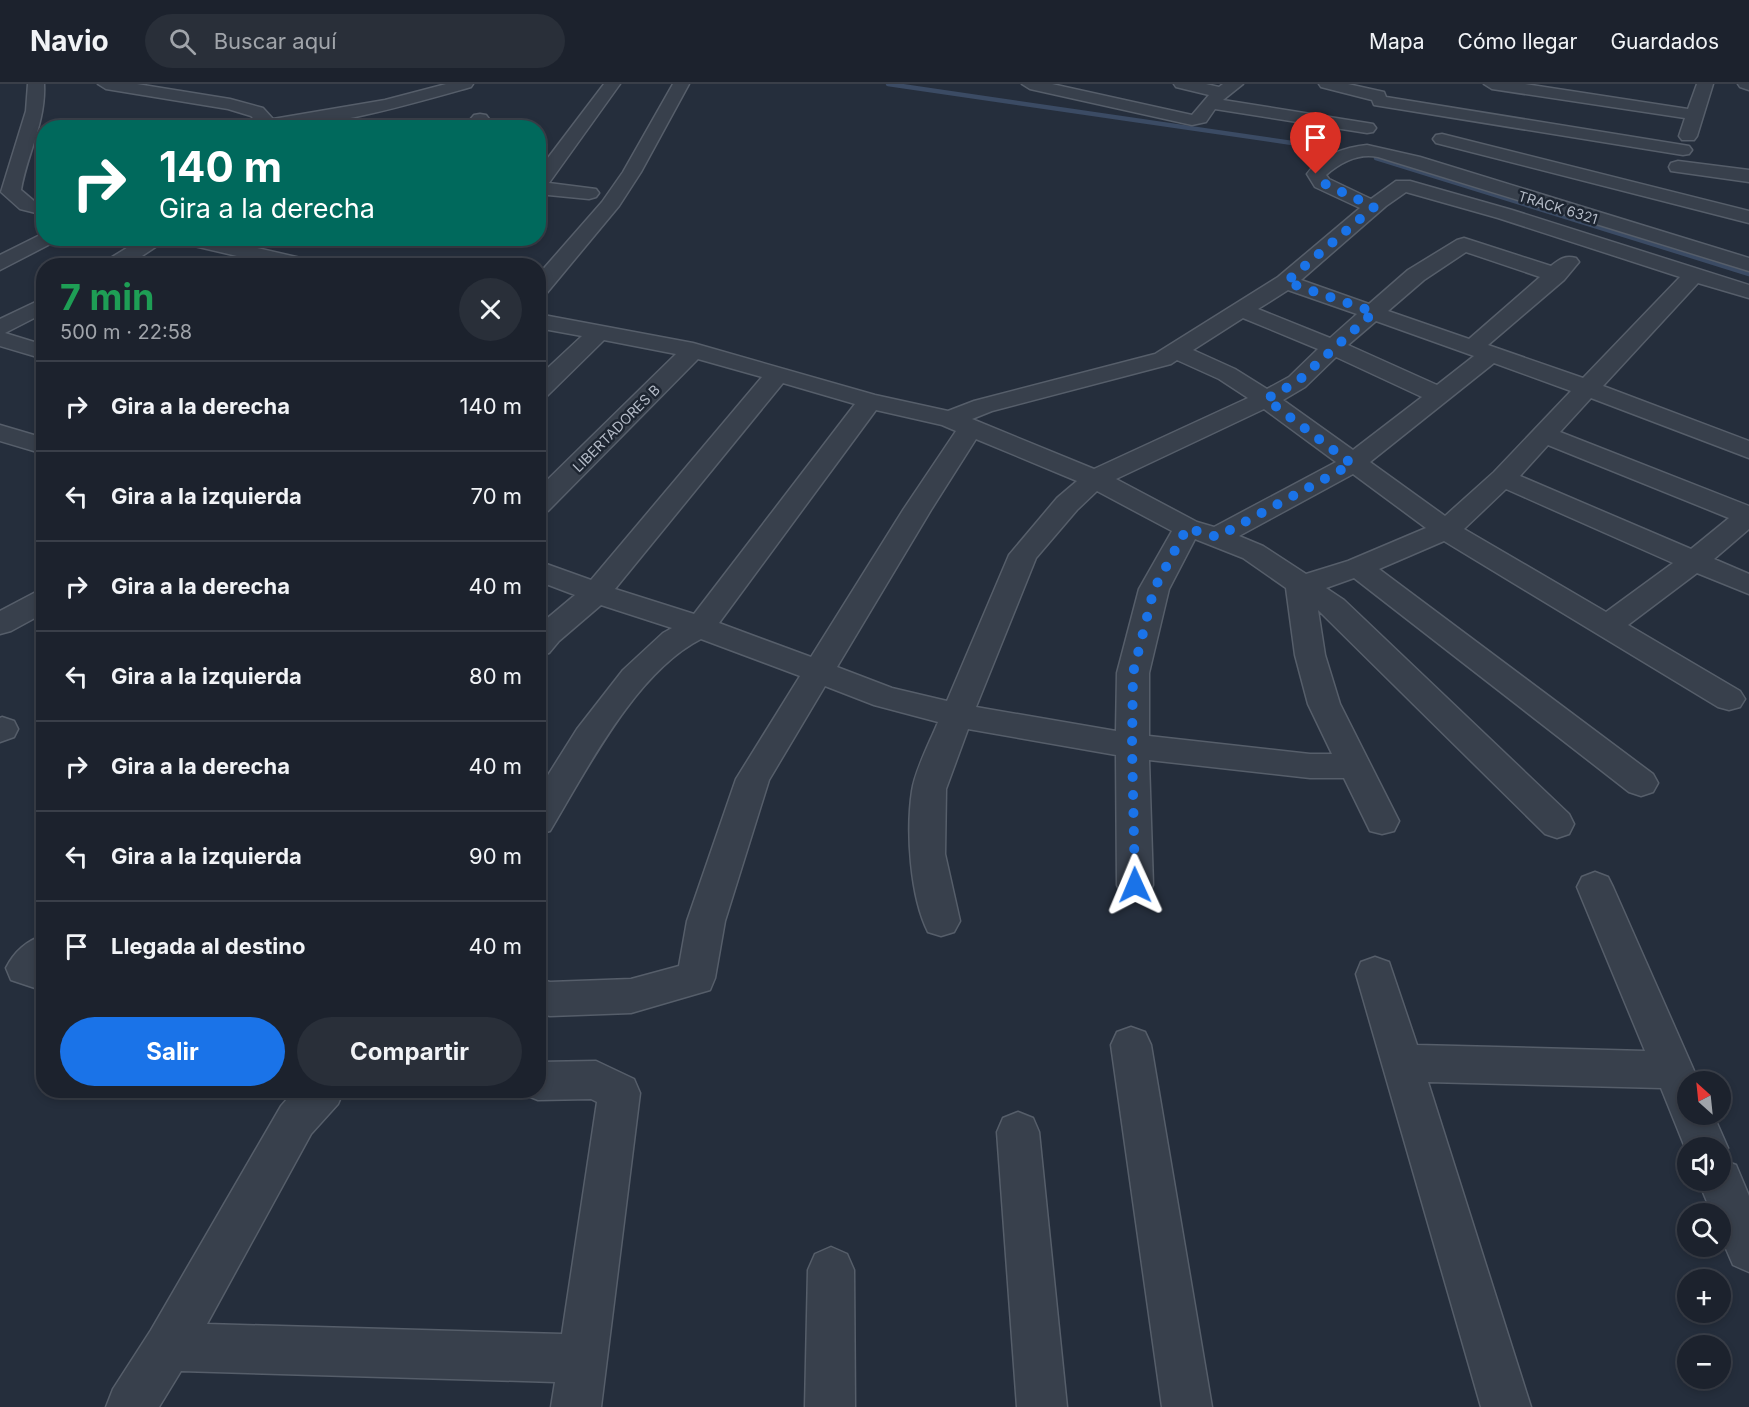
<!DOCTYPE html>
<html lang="es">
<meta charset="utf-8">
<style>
:root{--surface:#1c222d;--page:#292f39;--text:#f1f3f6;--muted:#a0a4aa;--line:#3a3f49;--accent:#1a73e8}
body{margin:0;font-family:Inter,sans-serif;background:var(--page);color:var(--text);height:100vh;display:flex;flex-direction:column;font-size:22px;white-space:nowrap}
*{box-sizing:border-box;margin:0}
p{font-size:20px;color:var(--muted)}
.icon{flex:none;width:33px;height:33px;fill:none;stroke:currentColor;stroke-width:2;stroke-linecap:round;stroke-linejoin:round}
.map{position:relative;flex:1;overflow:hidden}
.details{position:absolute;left:36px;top:174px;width:510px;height:840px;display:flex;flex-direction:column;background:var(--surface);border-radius:24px;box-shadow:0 3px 9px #0003,0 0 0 2px var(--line)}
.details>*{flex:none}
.top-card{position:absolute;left:36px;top:36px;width:510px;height:126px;border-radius:24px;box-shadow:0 3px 9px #0003,0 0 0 2px var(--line);background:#00695c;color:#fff;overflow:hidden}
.needle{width:39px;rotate:333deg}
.fabs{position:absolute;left:1677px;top:987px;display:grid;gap:12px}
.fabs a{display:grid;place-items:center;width:54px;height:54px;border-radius:50%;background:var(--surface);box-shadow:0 3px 9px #0003,0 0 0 2px var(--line);font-size:30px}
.pin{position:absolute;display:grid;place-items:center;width:51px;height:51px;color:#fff;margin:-62px -26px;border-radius:50% 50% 50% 0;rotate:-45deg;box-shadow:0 0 6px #0007}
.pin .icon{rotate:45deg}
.me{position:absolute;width:66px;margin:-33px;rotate:359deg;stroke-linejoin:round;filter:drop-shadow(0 0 4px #0008)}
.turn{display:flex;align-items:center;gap:21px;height:126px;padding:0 24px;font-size:27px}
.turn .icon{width:78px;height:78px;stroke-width:2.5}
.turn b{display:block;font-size:42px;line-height:51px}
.round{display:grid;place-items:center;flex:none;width:63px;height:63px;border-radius:32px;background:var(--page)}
.overview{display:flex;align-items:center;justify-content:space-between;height:102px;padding:0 24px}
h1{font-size:36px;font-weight:700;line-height:45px;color:#1e9e55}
.primary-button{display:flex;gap:12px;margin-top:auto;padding:12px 24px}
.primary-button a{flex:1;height:69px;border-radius:36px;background:var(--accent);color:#fff;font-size:24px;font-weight:700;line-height:69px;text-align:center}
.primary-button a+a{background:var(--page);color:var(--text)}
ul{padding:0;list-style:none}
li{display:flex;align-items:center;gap:18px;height:90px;padding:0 24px;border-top:2px solid var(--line)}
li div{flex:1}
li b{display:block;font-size:22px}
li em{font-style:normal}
header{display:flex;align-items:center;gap:36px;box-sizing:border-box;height:84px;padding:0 30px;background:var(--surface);border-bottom:2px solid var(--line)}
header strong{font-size:28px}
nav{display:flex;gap:33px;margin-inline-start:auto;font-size:21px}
.search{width:420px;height:54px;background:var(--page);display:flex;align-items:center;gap:15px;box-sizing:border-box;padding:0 21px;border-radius:33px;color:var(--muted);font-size:22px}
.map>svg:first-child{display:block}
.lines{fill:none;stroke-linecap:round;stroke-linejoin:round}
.stream{stroke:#3b4b64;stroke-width:4.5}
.minor-casing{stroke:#565e6a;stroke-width:3}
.minor{fill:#38404c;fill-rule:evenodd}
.route{stroke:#1a73e8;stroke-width:10;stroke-dasharray:0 18}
.labels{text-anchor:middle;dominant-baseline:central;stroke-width:5;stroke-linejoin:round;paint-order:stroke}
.far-street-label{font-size:14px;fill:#b4bbc7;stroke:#1d2531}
</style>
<header>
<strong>Navio</strong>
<div class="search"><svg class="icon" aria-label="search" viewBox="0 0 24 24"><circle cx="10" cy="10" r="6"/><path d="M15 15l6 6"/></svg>Buscar aquí</div>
<nav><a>Mapa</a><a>Cómo llegar</a><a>Guardados</a></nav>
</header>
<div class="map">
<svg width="1749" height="1323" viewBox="0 0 1749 1323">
<rect width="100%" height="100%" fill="#252e3c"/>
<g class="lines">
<g class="stream">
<path d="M888 0 1299 60"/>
<path d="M1376 74 1749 190"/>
</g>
<g class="minor-casing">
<g id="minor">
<path d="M28 0H44C46 38 27 70 21 106L34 117 44 119V131L20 125 1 108 26 27Z"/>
<path d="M98 0H137L230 15 263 24 273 35 385 16 446 0H473L471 3C407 21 329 44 263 44L251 32 228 25 106 5Z"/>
<path d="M604 0H620L549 99 596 105 599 109 596 113 589 115 538 110V87Z"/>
<path d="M673 0H689L641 88 619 122 546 210 538 211V191L602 118 623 88Z"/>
<path d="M1022 0H1052L1192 31 1209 11 1176 3 1174 0H1206L1219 3 1223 0H1243L1223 16 1367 39 1373 40 1376 44 1373 48 1367 49 1215 25 1206 38 1192 41 1030 5Z"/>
<path d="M1319 0H1348L1384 8 1386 13 1683 61 1689 62 1692 66 1689 70 1683 71 1380 22 1374 21 1372 16 1321 3Z"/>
<path d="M1484 0H1525L1688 25 1697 0H1713L1697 52 1694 56H1682L1679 52 1685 34 1492 5Z"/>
<path d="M1738 0H1749V6L1740 3Z"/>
<path d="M480 30 486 31 489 35 481 44H463L474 31Z"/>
<path d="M1442 50 1749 127V139L1436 59 1433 55 1436 51Z"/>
<path d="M1367 61 1420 73 1749 174V187L1378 73C1358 69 1341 78 1326 91L1329 95 1371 115 1396 97H1410L1512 126 1749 201V214L1698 199 1603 302 1749 357V374L1591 314 1560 348 1749 422V445L1714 475 1749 490V510L1697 489 1628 541 1740 607 1745 615 1740 623 1729 626 1718 623 1444 457 1379 485 1653 690 1658 699 1653 708 1641 712 1629 708 1354 494 1326 504 1344 516 1569 730 1574 740 1569 750 1557 754 1545 750 1318 526 1325 571 1340 620 1399 737 1394 747 1382 750 1370 747 1344 694H1310L1149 676 1153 801 1148 811 1135 816 1122 811 1117 801 1116 671 968 645 946 705 945 770 960 837 954 848 941 852 928 848C910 812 906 747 912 707 915 686 930 658 938 638L874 621 825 602 769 696 725 837 715 894 710 906 631 929 550 932 538 929V895L550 898 631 895 679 882 687 837 736 695 800 592 701 555C636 588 587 685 550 747L538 750V707L577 645 623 586 663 549 672 544 601 521 559 557 549 569 538 572V542L575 511 538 497V477L591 496 762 293 698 275 548 427 538 429V405L676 270 604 256 547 312 538 314V293L582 252 538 244V230L693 259 875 311 948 327 974 317 1155 270 1278 193 1360 124 1315 103 1307 90C1319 72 1346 63 1367 61ZM1406 108 1498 134 1680 193 1583 294 1488 261 1564 196 1579 178 1576 174C1565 171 1560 175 1551 182L1464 154 1457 156 1408 186 1369 220 1301 196 1386 122ZM1466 168 1540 193 1469 255 1388 227 1424 196ZM1288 206 1357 230 1330 254 1258 225ZM1243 234 1318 265 1289 293 1267 305 1235 285 1193 266ZM1376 237 1474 272 1437 301 1348 261ZM1336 273 1422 313 1353 366 1283 316 1305 303ZM1177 276 1219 295 1248 314 1094 385 972 335 992 327 1171 280ZM1494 279 1571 307 1494 388 1445 432 1370 378ZM783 299 855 320 694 530 615 505ZM1264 325 1336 378 1214 443 1197 438 1116 395ZM876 326 942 341 956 347 903 426 811 573 719 539ZM976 355 1077 397 1057 414 1009 471 947 617 892 604 837 583 931 426ZM1548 361 1729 434 1691 465 1520 392ZM1353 390 1426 444 1348 477 1306 490 1263 462 1239 452ZM1506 405 1673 479 1606 528 1464 445ZM1097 407 1172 447 1139 505 1117 589 1116 647 976 623 1036 474 1077 426ZM1195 455 1243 474 1286 504 1295 571 1308 620 1332 670H1310L1149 652V589L1169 505Z"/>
<path d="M1678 77 1749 86V98L1671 87 1669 83 1671 79Z"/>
<path d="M44 149V154H57L54 158 0 186V171Z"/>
<path d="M143 154H169L127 182H101L104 178Z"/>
<path d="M174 154H214L318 178 321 182H280L177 158Z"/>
<path d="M44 214V229L5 249 44 261V275L0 262V235Z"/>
<path d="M0 341 44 354V370L0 357Z"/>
<path d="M44 507V529L11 547 0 550V527L34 509Z"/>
<path d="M2 633 14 637 18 645 14 653 0 658V634Z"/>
<path d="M1595 788 1608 793 1613 803 1699 998H1688V1030H1713L1728 1064 1722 1076 1736 1081 1749 1112V1188L1733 1181 1720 1151V1130H1712L1698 1096H1720V1064H1688V1071L1661 1004 1428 998 1531 1323H1481L1356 890 1361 878 1375 873 1389 878 1417 961 1645 967 1577 803 1582 793Z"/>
<path d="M44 851V907L11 896 6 884C14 868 26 857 44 851Z"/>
<path d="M1131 943 1145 948 1151 961 1212 1323H1162L1111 961 1117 948Z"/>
<path d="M596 977 634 995 640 1009 601 1323H551L555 1298 181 1287 159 1323H106L113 1305 151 1246 281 1022 295 1006H344L338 1020 311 1050 207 1240 562 1250 597 1018 591 1015 538 1016 523 1010 522 1006H538V978Z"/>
<path d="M1018 1028 1033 1034 1039 1048 1067 1323H1017L997 1048 1003 1034Z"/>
<path d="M831 1163 847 1170 854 1186 855 1323H805L808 1186 815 1170Z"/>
</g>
</g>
<use href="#minor" class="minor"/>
</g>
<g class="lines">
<path class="route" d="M1135 801 1132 662 1133 589 1154 505 1187 444 1217 453 1352 380 1266 315 1297 298 1374 228 1286 198 1374 123 1323 99 1316 90"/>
</g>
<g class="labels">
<g class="far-street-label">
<text transform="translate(1558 123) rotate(17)">TRACK 6321</text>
<text transform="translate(616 344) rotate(-45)">LIBERTADORES B</text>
</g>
</g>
</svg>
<div class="fabs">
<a><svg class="needle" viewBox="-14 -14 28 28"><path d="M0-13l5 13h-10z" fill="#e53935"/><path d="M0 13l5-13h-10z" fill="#a0a4aa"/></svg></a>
<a><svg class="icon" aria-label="sound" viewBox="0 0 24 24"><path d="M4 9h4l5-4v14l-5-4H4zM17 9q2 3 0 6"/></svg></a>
<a><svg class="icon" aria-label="search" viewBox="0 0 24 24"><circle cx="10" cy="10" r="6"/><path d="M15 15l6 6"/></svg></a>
<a>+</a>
<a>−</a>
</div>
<div class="pin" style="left:1316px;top:90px;background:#d93025"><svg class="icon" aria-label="arrive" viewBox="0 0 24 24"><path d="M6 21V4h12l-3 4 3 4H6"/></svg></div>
<svg class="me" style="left:1135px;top:801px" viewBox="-20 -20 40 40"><path d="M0-17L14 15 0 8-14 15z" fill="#1a73e8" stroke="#fff" stroke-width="4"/></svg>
<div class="top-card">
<div class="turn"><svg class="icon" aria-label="right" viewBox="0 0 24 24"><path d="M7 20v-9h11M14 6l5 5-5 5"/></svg><div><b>140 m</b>Gira a la derecha</div></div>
</div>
<section class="details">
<div class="overview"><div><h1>7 min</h1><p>500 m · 22:58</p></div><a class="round"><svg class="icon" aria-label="close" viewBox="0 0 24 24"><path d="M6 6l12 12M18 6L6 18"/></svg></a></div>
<ul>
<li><svg class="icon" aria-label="right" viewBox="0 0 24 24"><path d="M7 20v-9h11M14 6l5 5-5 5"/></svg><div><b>Gira a la derecha</b></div><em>140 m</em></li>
<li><svg class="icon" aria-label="left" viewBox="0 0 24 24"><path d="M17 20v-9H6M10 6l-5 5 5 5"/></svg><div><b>Gira a la izquierda</b></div><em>70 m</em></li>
<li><svg class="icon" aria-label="right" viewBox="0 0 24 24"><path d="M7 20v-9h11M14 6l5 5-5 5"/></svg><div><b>Gira a la derecha</b></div><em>40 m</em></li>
<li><svg class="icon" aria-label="left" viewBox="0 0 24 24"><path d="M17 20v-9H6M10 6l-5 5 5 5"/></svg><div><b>Gira a la izquierda</b></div><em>80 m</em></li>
<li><svg class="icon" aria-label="right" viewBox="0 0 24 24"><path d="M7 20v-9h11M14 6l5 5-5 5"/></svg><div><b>Gira a la derecha</b></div><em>40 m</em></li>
<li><svg class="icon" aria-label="left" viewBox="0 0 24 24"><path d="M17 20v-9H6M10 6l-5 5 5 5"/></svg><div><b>Gira a la izquierda</b></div><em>90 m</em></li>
<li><svg class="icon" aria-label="arrive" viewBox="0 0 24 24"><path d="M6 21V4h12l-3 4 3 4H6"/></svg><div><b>Llegada al destino</b></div><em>40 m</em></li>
</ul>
<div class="primary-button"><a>Salir</a><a>Compartir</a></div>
</section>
</div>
